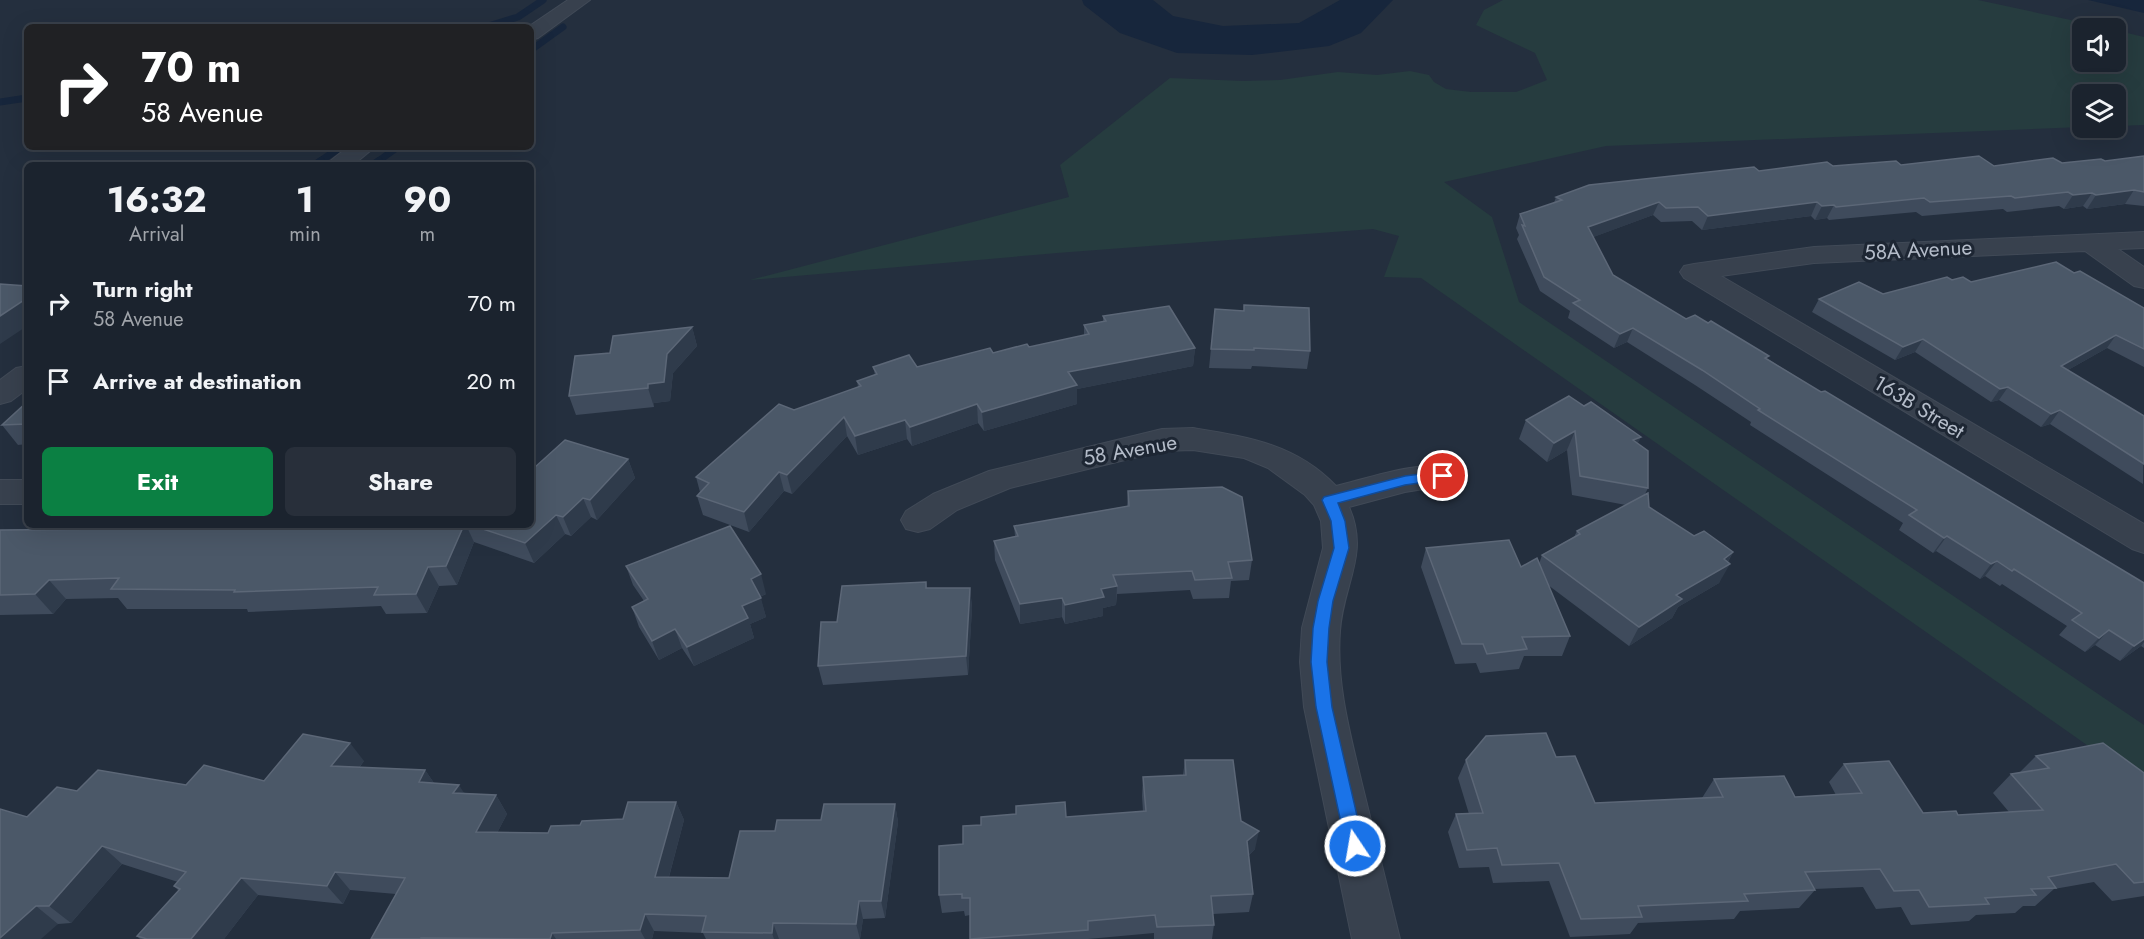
<!DOCTYPE html>
<style>
:root{--surface:#1b232e;--page:#282f3a;--text:#f1f3f6;--muted:#a0a4aa;--line:#39404a;--accent:#0b8043}
body{margin:0;font-family:Jost,sans-serif;background:var(--page);color:var(--text);height:100vh;display:flex;flex-direction:column;font-size:22px;white-space:nowrap}
*{box-sizing:border-box;margin:0}
p{font-size:20px;color:var(--muted)}
.icon{flex:none;width:33px;height:33px;fill:none;stroke:currentColor;stroke-width:2;stroke-linecap:round;stroke-linejoin:round}
.map{position:relative;flex:1;overflow:hidden}
.drawer{position:absolute;left:24px;top:162px;width:510px;height:366px;display:flex;flex-direction:column;background:var(--surface);border-radius:9px;box-shadow:0 6px 24px #0002,0 0 0 2px var(--line)}
.drawer>*{flex:none}
.guide{position:absolute;left:24px;top:24px;width:510px;height:126px;border-radius:9px;box-shadow:0 6px 24px #0002,0 0 0 2px var(--line);background:#202124;color:#fff;overflow:hidden}
.tools{position:absolute;left:2072px;top:18px;display:grid;gap:12px}
.tools a{display:grid;place-items:center;width:54px;height:54px;border-radius:9px;background:var(--surface);box-shadow:0 6px 24px #0002,0 0 0 2px var(--line);font-size:30px}
.pin{position:absolute;display:grid;place-items:center;width:51px;height:51px;color:#fff;margin:-26px;border:3px solid #fff;border-radius:50%;box-shadow:0 2px 6px #0007}
.me{position:absolute;width:66px;margin:-33px;rotate:348deg;stroke-linejoin:round;filter:drop-shadow(0 0 4px #0008)}
.turn{display:flex;align-items:center;gap:21px;height:126px;padding:0 18px;font-size:27px}
.turn .icon{width:78px;height:78px;stroke-width:2.5}
.turn b{display:block;font-size:42px;line-height:51px}
.eta{display:flex;justify-content:space-evenly;align-items:center;height:102px;text-align:center}
.eta b{font-size:36px;font-weight:700;line-height:42px}
.button{display:flex;gap:12px;margin-top:auto;padding:12px 18px}
.button a{flex:1;height:69px;border-radius:9px;background:var(--accent);color:#fff;font-size:24px;font-weight:700;line-height:69px;text-align:center}
.button a+a{background:var(--page);color:var(--text)}
ul{padding:0;list-style:none}
li{display:flex;align-items:center;gap:18px;height:78px;padding:0 18px}
li div{flex:1}
li b{display:block;font-size:22px}
li em{font-style:normal}
.map>svg:first-child{display:block}
.green{fill:#263c3f}
.water{fill:#17263c}
.lines{fill:none;stroke-linecap:round;stroke-linejoin:round}
.stream-far1{stroke:#17263c;stroke-width:7}
.stream{stroke:#17263c;stroke-width:8}
.minor-casing{stroke:#414a57;stroke-width:2}
.minor{fill:#38414e;fill-rule:evenodd}
.wall{fill:#3f4b5c}
.shaded-wall{fill:#2f3b4b}
.building{fill:#4b5868;stroke:#5c6777;stroke-width:1.5}
.route{fill:#1a73e8;stroke:#114b97;stroke-width:1.5}
.labels{text-anchor:middle;dominant-baseline:central;stroke-width:6;stroke-linejoin:round;paint-order:stroke}
.street-label{font-size:21px;fill:#b4bcc9;stroke:#1d2633}
</style>
<div class="map">
<svg width="2144" height="939" viewBox="0 0 2144 939">
<rect width="100%" height="100%" fill="#242f3e"/>
<path class="green" d="M1503 0H1978L2108 28H2082V62H2115V30L2144 37V125L2115 126V94H2082V127L1606 146 1444 182 1492 217 1519 302 2144 725V785L1421 278 1384 277 1399 236 1373 229 1057 253 750 280 1069 197 1060 165 1170 78 1243 81 1280 80 1338 72 1377 75 1410 71 1429 75 1434 82 1446 89 1471 92H1516L1547 80 1535 53 1476 25 1484 10Z"/>
<g class="water">
<path d="M1082 0H1153L1173 16 1223 26 1299 23 1340 0H1393L1361 33 1329 46 1252 55 1177 53 1120 33 1084 5Z"/>
<path d="M2088 0H2144V13Z"/>
</g>
<g class="lines">
<g class="stream-far1">
<path d="M485 27 518 17 543 0"/>
<path d="M531 50 563 27"/>
<path d="M0 102 27 98"/>
<path d="M319 162 341 147"/>
<path d="M377 162 398 147"/>
</g>
<g class="stream">
<path d="M315 165 321 161"/>
<path d="M373 165 379 161"/>
</g>
<g class="minor-casing">
<g id="minor">
<path d="M568 0H590L538 38 531 40V27H528Z"/>
<path d="M348 147H375L353 165H325Z"/>
<path d="M2144 232V248L2118 249 2144 267V288L2134 286 2085 251 1814 263 1721 276 2144 524V553L2132 549 1684 278 1680 272 1684 266 1694 264 1814 247Z"/>
<path d="M27 366V389L11 401 0 404V380L16 368Z"/>
<path d="M1193 428C1248 437 1296 444 1336 486 1369 478 1422 459 1455 468L1460 476 1455 484 1405 492 1349 507C1370 554 1343 584 1340 631 1336 683 1350 733 1362 784 1375 835 1387 887 1400 939H1352L1304 707 1300 662 1302 628 1323 548 1321 521 1314 505 1305 495 1268 468 1244 458 1193 450 1162 451 1010 488 957 510 930 529 918 532 906 529 901 520 906 511 933 494 989 471 1162 429Z"/>
<rect x="0" y="480" width="27" height="24"/>
</g>
</g>
<use href="#minor" class="minor"/>
</g>
<g class="wall">
<path d="M2144 156V206L2125 204 2087 209 2083 206 2064 209 2059 206 2007 212 2003 209 1922 216 1916 212 1829 220 1827 218 1815 220 1811 216 1702 230 1692 221 1661 222 1653 215 1593 237 1613 275 1686 319 1768 359 1821 392 2144 583V648L2141 646 2120 661 2095 645 2085 652 2059 635 2067 626 2002 584 2000 586 1985 576 1980 579 1936 551 1933 553 1899 530 1903 523 1750 425 1751 422 1695 385 1627 342 1614 348 1568 318 1570 311 1540 291 1517 239 1519 235 1516 228 1520 214 1554 203 1556 197 1759 171 1833 166 1901 165 1994 166 2062 163 2105 161Z"/>
<path d="M2074 273 2144 308V367L2107 348 2068 370 2144 416 2143 484 2050 424 2041 427 1999 400 1991 402 1915 352 1895 360 1812 312 1819 299 1883 294 1952 280 1971 282Z"/>
<path d="M1215 309 1310 351 1307 369 1252 366 1251 369 1209 368Z"/>
<path d="M1103 316 1195 348 1193 366 1077 389V404L984 431 978 423 912 446 907 439 858 455 847 436 792 494 784 491 749 532 703 515 697 496 700 492 696 477 794 410 858 387 857 381 875 375 873 367H917L1029 347 1084 335V325L1103 322Z"/>
<path d="M692 327 697 346 673 373 670 401 654 403V407L576 415 569 396 610 353Z"/>
<path d="M27 402V444L18 445 2 425Z"/>
<path d="M1526 420 1638 444 1648 488 1645 494 1649 507 1694 536 1733 552 1728 562 1719 583 1678 607 1672 618 1629 646 1548 585 1570 636 1562 656H1524L1519 669 1480 673 1476 663 1455 664 1421 567 1426 548 1521 567 1539 564 1542 555 1574 537 1577 531 1626 505 1572 495 1567 450 1547 462 1519 439Z"/>
<path d="M628 459 635 478 597 520 591 517 571 536 565 534 534 563 474 542 457 585 439 586 427 613 386 614 381 606 248 612 247 609H127L118 598 66 599 53 614 0 615V530L229 528 246 525H531L534 468Z"/>
<path d="M1128 491 1252 560 1249 580 1231 581 1229 598 1193 599 1190 590 1117 594 1116 605 1103 608V616L1065 624 1062 617 1020 624 995 560 994 541 1015 536 1014 526 1127 506Z"/>
<path d="M626 566 766 594 760 597 766 617 750 624 754 638 694 666 682 648 659 660 639 627 632 607 644 601 633 585Z"/>
<path d="M926 582 927 588H970L972 608 968 675 823 685 818 666 837 622Z"/>
<path d="M2036 756 2144 773V896L2112 901 2094 882 2054 889 2035 906H2023L2015 913 1976 915 1969 921 1911 925 1901 907 1876 909 1863 887 1814 889 1815 890 1799 908 1740 911 1734 919 1638 923 1630 934 1570 937 1549 881 1493 883 1489 867 1459 868 1448 832 1456 814H1469L1458 778 1466 760 1556 757 1595 803 1702 798 1714 779 1795 797 1836 795 1829 782 1844 764 1923 813 1958 815 2009 812 1993 793 2011 774 2019 773Z"/>
<path d="M1185 760 1255 849 1249 855 1253 894 1249 912 1213 914 1214 925 1212 939H1154V933L1088 939H970V915L965 916 964 911 942 913 939 895 963 844 1066 817 1143 812 1142 796 1143 777 1183 775Z"/>
<path d="M364 761 359 768 425 770 434 783 465 793 496 795 507 814 497 833H548L580 825 623 819 676 802 684 820 669 877 729 878 775 831 895 804 898 822 885 918 863 919 860 939H706L703 933 654 931 652 939H371L396 894 350 890 343 904 258 895 224 939H140L137 936 179 891 174 886 178 882 122 864 71 923 58 924 0 939 27 817 77 791 264 781Z"/>
</g>
<g class="shaded-wall">
<path d="M2134 190 2125 204 2087 209 2096 195Z"/>
<path d="M2092 193 2083 206 2064 209 2073 195Z"/>
<path d="M1659 202 1653 215 1583 241 1588 227Z"/>
<path d="M1817 202 1811 216 1702 230 1708 216Z"/>
<path d="M1834 205 1827 218 1815 220 1822 206Z"/>
<path d="M27 298V326L0 344V316Z"/>
<path d="M692 327 697 346 673 373 670 401 654 403V407L648 388V384L667 354Z"/>
<path d="M1633 328 1627 342 1614 348 1620 334Z"/>
<path d="M2116 335 2107 348 2052 379 2061 366Z"/>
<path d="M1923 339 1915 352 1895 360 1903 347Z"/>
<path d="M1195 348 1193 366 1077 389V404L984 431 982 412 1068 372Z"/>
<path d="M2008 387 1999 400 1991 402 2000 389Z"/>
<path d="M977 404 978 423 912 446 910 427Z"/>
<path d="M2060 410 2050 424 2041 427 2051 414Z"/>
<path d="M844 417 847 436 792 494 787 475Z"/>
<path d="M905 420 907 439 858 455 855 436Z"/>
<path d="M1575 431 1567 450 1547 462 1554 443Z"/>
<path d="M1641 437 1632 456 1633 440Z"/>
<path d="M628 459 635 478 597 520 590 500Z"/>
<path d="M779 472 784 491 749 532 744 512Z"/>
<path d="M583 498 591 517 571 536 563 517Z"/>
<path d="M556 515 565 534 534 563 525 543Z"/>
<path d="M464 525H466L474 542 457 585 446 566Z"/>
<path d="M1947 536 1936 551 1933 553 1944 538Z"/>
<path d="M1733 552 1725 567 1730 564 1719 583 1678 607 1672 618 1629 646 1639 627 1676 595Z"/>
<path d="M1997 561 1985 576 1980 579 1991 564Z"/>
<path d="M428 567 439 586 427 613 416 594Z"/>
<path d="M761 574 766 594 757 598 751 579Z"/>
<path d="M49 580 66 599 53 614 35 594Z"/>
<path d="M1117 586 1116 605 1103 608V616L1065 624V605L1101 589Z"/>
<path d="M970 588 972 608 968 675 966 656Z"/>
<path d="M761 598 766 617 750 624 754 638 694 666 687 647 742 606Z"/>
<path d="M1062 598V617L1020 624V604Z"/>
<path d="M675 629 682 648 659 660 652 641Z"/>
<path d="M2109 630 2095 645 2085 652 2099 638Z"/>
<path d="M2144 639V642L2141 646 2120 661 2134 646Z"/>
<path d="M350 743 364 761 345 785 331 766Z"/>
<path d="M425 770 438 789 419 782Z"/>
<path d="M459 785 471 804 453 793Z"/>
<path d="M496 795 507 814 488 850 476 832Z"/>
<path d="M676 802 684 820 664 895 655 877Z"/>
<path d="M895 804 898 822 885 918 881 901Z"/>
<path d="M1259 831 1255 849 1244 859 1247 841Z"/>
<path d="M102 846 122 864 71 923 49 906Z"/>
<path d="M335 872 350 890 343 904 327 886Z"/>
<path d="M241 878 258 895 224 939H191Z"/>
<path d="M859 901 863 919 860 939 856 924Z"/>
<path d="M36 906 58 924 41 939H0V938Z"/>
<path d="M645 914 654 931 652 939H645L640 930Z"/>
<path d="M773 923 779 939H774L772 933Z"/>
<path d="M552 933 556 939H550Z"/>
</g>
<g class="building">
<path d="M1979 156 1994 166 2053 158 2062 163 2101 159 2105 161 2144 156V192L2134 190 2096 195 2092 193 2073 195 2068 192 2015 198 2011 196 1930 202 1924 198 1836 207 1834 205 1822 206 1817 202 1708 216 1698 207 1666 208 1659 202 1588 227 1613 275 1686 319 1695 315 1708 323 1711 321 1769 356 1765 358 1821 392 1825 391 2144 583V639L2134 646 2109 630 2099 638 2072 620 2082 613 2014 569 2012 571 1997 561 1991 564 1947 536 1944 538 1909 515 1917 510 1758 410 1760 409 1702 370 1633 328 1620 334 1573 303 1580 300 1544 277 1522 225 1525 226 1520 214 1562 200 1556 197 1589 185 1754 167 1759 171 1827 162 1833 166 1896 161 1901 165Z"/>
<path d="M2056 262 2074 273 2080 271 2144 308V349L2116 335 2061 366 2144 416V464L2060 410 2051 414 2008 387 2000 389 1923 339 1903 347 1819 299 1859 282 1883 294 1947 277 1952 280 1963 277 1971 282Z"/>
<path d="M0 284 27 286V298L0 316Z"/>
<path d="M1244 305 1309 308 1310 351 1254 348V350L1211 349 1215 309 1244 311Z"/>
<path d="M1169 306 1195 348 1068 372 1077 385 982 412 977 404 910 427 905 420 855 436 844 417 787 475 779 472 744 512 697 496 709 483 696 477 779 404 794 410 861 386 857 381 877 374 873 367 909 355 917 367 990 348 993 353 1027 344 1029 347 1089 334 1084 325 1106 321 1103 316Z"/>
<path d="M692 327 667 354 664 382 648 384V388L569 396 575 356 610 353 613 336Z"/>
<path d="M1569 396 1584 406 1591 402 1641 437 1633 440 1648 451V488L1580 476 1575 431 1554 443 1526 420Z"/>
<path d="M27 402V424L2 425Z"/>
<path d="M565 440 628 459 590 500 583 498 563 517 556 515 525 543 471 525H531V467L534 468Z"/>
<path d="M1222 487 1242 497 1252 560 1228 562 1232 578 1195 580 1192 571 1113 575 1117 586 1101 589 1104 597 1065 605 1062 598 1020 604 994 541 1018 536 1014 526 1129 506 1128 491Z"/>
<path d="M1648 493 1649 507 1694 536 1704 531 1733 552 1724 559 1730 564 1676 595 1682 599 1639 627 1542 555 1580 534 1577 531Z"/>
<path d="M246 525H464L446 566 428 567 416 594 374 595 378 587 234 592 235 590 111 589 119 578 49 580 35 594 0 595V530L229 528 230 526Z"/>
<path d="M730 526 761 574 751 579 761 598 742 606 748 618 687 647 675 629 652 641 632 607 648 599 626 566Z"/>
<path d="M1509 540 1521 567 1537 558 1570 636 1522 637 1527 649 1487 654 1483 644H1462L1426 548Z"/>
<path d="M926 582V588H970L966 656 818 666 821 622H837L842 586Z"/>
<path d="M1546 733 1556 757 1575 756 1595 803 1723 797 1714 779 1784 776 1795 797 1862 793 1844 764 1889 761 1923 813 1956 811 1958 815 2043 810 2011 774 2049 768 2036 756 2103 743 2144 773V882L2134 883 2116 864 2048 877 2056 888 2031 889 2036 895 1985 898 1989 904 1929 907 1919 890 1894 891 1880 869 1805 872 1815 890 1744 894 1748 901 1638 906 1642 917 1581 919 1559 863 1502 865 1497 848 1467 850 1456 814 1483 813 1466 760 1486 736Z"/>
<path d="M303 734 350 743 331 766 425 770 419 782 459 785 453 793 496 795 476 832 548 833 551 826 580 825 582 821 623 819 628 802H676L655 877 729 878 740 831H775L777 820H821L824 804H895L881 901H859L856 924 773 923 772 933 702 932 706 916 645 914 640 930 552 933 550 939 421 938V939H371L405 878 335 872 327 886 241 878 191 939H147L137 936 180 889 174 886 186 872 102 846 49 906H36L0 938V809L27 817 57 787 77 791 98 770 186 785 204 765 264 781Z"/>
<path d="M1185 760H1233L1241 821 1259 831 1247 841 1253 894 1211 896 1214 925 1157 927 1155 915 1088 921V930L970 939V898H962V894L939 895V846L963 844V826L981 825V817L1016 814V806L1065 802 1066 817 1146 811 1143 777 1186 775Z"/>
</g>
<path class="route" d="M1443 471 1448 472 1450 476 1448 479 1405 485 1338 503 1345 521 1349 548 1333 601 1329 628 1327 662 1332 707 1364 846 1362 852 1355 854 1349 852 1346 846 1316 707 1311 662 1313 628 1318 601 1334 548 1331 521 1322 500 1324 497 1405 476Z"/>
<g class="labels">
<g class="street-label">
<text transform="translate(1918 250) rotate(-3)">58A Avenue</text>
<text transform="translate(1919 407) rotate(31)">163B Street</text>
<text transform="translate(1130 450) rotate(-10)">58 Avenue</text>
</g>
</g>
</svg>
<div class="tools">
<a><svg class="icon" aria-label="sound" viewBox="0 0 24 24"><path d="M4 9h4l5-4v14l-5-4H4zM17 9q2 3 0 6"/></svg></a>
<a><svg class="icon" aria-label="layers" viewBox="0 0 24 24"><path d="M12 4l9 5-9 5-9-5zM3 14l9 5 9-5"/></svg></a>
</div>
<div class="pin" style="left:1443px;top:476px;background:#d93025"><svg class="icon" aria-label="arrive" viewBox="0 0 24 24"><path d="M6 21V4h12l-3 4 3 4H6"/></svg></div>
<svg class="me" style="left:1355px;top:846px" viewBox="-20 -20 40 40"><circle r="17" fill="#1a73e8" stroke="#fff" stroke-width="3"/><path d="M0-11L8 9 0 5-8 9z" fill="#fff"/></svg>
<div class="guide">
<div class="turn"><svg class="icon" aria-label="right" viewBox="0 0 24 24"><path d="M7 20v-9h11M14 6l5 5-5 5"/></svg><div><b>70 m</b>58 Avenue</div></div>
</div>
<section class="drawer">
<div class="eta">
<div><b>16:32</b><p>Arrival</p></div>
<div><b>1</b><p>min</p></div>
<div><b>90</b><p>m</p></div>
</div>
<ul>
<li><svg class="icon" aria-label="right" viewBox="0 0 24 24"><path d="M7 20v-9h11M14 6l5 5-5 5"/></svg><div><b>Turn right</b><p>58 Avenue</p></div><em>70 m</em></li>
<li><svg class="icon" aria-label="arrive" viewBox="0 0 24 24"><path d="M6 21V4h12l-3 4 3 4H6"/></svg><div><b>Arrive at destination</b></div><em>20 m</em></li>
</ul>
<div class="button"><a>Exit</a><a>Share</a></div>
</section>
</div>
